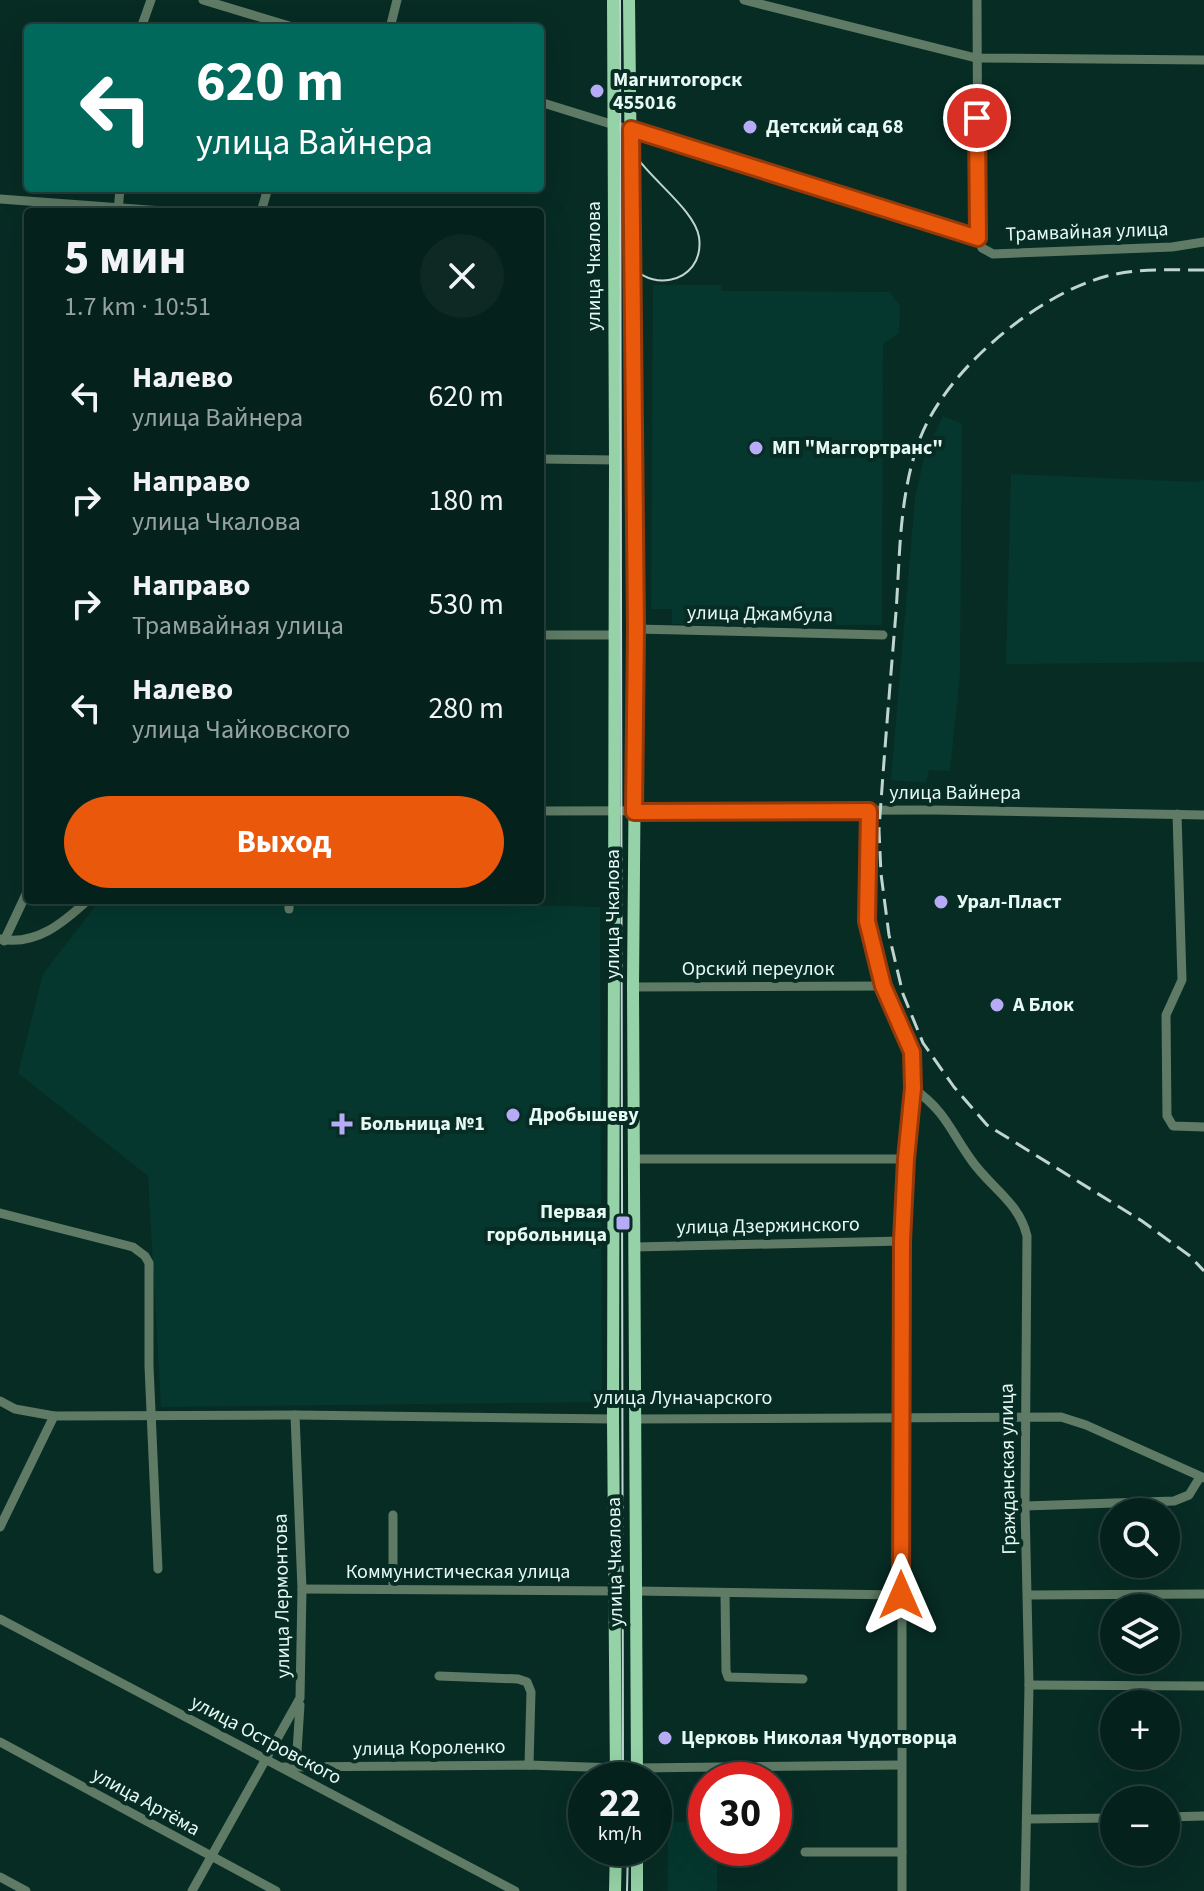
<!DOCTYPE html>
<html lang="ru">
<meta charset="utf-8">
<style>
:root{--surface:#05211b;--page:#0e2924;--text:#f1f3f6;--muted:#97a3a3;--line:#263e3a;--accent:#ea580c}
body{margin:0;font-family:"Source Sans 3",sans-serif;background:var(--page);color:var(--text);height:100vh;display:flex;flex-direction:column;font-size:30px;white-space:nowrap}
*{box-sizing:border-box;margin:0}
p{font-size:26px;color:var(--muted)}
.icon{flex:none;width:44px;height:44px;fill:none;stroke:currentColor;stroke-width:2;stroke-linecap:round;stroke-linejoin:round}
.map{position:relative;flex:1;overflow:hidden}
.drawer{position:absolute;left:24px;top:208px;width:520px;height:696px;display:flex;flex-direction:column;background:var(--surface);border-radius:8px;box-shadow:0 8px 32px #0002,0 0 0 2px var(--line)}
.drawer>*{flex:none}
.top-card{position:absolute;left:24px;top:24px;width:520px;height:168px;border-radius:8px;box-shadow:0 8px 32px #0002,0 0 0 2px var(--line);background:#00695c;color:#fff;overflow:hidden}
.tools{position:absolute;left:1100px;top:1498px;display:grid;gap:16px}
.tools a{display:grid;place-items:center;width:80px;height:80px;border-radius:50%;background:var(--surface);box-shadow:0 8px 32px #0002,0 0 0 2px var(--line);font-size:40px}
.speed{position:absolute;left:568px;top:1762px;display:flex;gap:16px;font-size:40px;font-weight:700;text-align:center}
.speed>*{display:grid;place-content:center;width:104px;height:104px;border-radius:50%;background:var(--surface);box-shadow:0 8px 32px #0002,0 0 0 2px var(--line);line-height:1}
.speed small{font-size:20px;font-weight:400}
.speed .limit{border:12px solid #d22;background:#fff;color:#111}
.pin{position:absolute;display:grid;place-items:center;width:68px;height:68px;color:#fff;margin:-34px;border:4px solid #fff;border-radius:50%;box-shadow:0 2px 8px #0007}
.me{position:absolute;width:88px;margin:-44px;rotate:0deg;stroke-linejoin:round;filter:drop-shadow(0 0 6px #0008)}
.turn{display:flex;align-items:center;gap:28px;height:168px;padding:0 40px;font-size:36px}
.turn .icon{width:104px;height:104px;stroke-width:2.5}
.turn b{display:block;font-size:56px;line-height:68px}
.round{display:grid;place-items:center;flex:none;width:84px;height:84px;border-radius:42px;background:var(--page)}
.headline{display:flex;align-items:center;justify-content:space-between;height:136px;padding:0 40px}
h1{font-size:48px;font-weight:700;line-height:60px}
.cta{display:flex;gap:16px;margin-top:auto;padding:16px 40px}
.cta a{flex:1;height:92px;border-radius:48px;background:var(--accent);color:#fff;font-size:32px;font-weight:700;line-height:92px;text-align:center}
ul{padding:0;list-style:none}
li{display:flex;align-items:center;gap:24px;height:104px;padding:0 40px}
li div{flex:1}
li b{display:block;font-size:30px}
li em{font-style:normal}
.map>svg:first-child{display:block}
.built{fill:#05372e}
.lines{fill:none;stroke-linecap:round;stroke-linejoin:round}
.minor{stroke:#5f7b66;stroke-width:9}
.major{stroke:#96d2a7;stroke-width:12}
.tram{stroke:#bfd5cf;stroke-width:2}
.rail{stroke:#bfd5cf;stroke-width:3;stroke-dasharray:16 8;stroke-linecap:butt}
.route-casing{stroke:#983908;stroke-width:20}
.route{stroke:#ea580c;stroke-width:14}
.poi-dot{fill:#b7abf7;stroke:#072c24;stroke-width:3}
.labels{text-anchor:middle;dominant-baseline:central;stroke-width:8;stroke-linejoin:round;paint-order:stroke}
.poi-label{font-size:20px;font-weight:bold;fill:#e6f9f3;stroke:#072c24;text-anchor:start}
.street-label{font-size:20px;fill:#e6f9f3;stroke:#072c24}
</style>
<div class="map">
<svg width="1204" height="1891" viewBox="0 0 1204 1891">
<rect width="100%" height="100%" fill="#072c24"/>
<g class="built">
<path d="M653 285H721L722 291 890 292 900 306 899 333 883 344 882 625 672 624V609H651Z"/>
<path d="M943 416 962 424 960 674 950 771 929 770 926 783 891 780 915 498 924 458Z"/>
<path d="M1011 474 1196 482 1204 480V662L1006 664Z"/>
<path d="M100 900H283V906L454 903 600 907 602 1402 161 1407 148 1176 18 1073 43 974Z"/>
<path d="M668 1822H706V1848H717V1891H668Z"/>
</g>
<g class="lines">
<g class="minor">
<path d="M203 0 296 28"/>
<path d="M744 0 976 58 1204 60"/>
<path d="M977 0 978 238"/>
<path d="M141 28 151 0"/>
<path d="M390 28 397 0"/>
<path d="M540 102 978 238 982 248 993 254 1172 247 1204 242"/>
<path d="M0 199 176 212"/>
<path d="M118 212 120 188"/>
<path d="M261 212 268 188"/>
<path d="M540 459 615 460"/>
<path d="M636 629 883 635"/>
<path d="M540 635H614"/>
<path d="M540 811 934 810 1204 815"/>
<path d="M869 811 867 921 883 986 912 1052 913 1088 906 1159 902 1241V1891"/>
<path d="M1177 814 1182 980 1166 1015 1167 1116 1173 1126 1204 1127"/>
<path d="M289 900V909"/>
<path d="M0 939C36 946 63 923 88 900"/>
<path d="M4 941 28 890"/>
<path d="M633 987 883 986"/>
<path d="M913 1088C947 1113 949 1129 972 1161 991 1188 1019 1202 1027 1236L1025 1506 1029 1685 1025 1891"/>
<path d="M634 1159H906"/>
<path d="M0 1213 133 1247 145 1256 149 1263V1366L158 1569"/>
<path d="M635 1247 902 1241"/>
<path d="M0 1401 15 1409 54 1416 295 1415 613 1419"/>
<path d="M634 1419 1061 1417 1086 1425 1204 1478"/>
<path d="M1025 1506 1174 1501 1189 1495 1200 1477"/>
<path d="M393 1515V1589"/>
<path d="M0 1527 54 1416"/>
<path d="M302 1589 615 1591"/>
<path d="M636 1591 901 1595"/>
<path d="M725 1593 726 1671 728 1677 803 1679"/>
<path d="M1029 1595 1204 1594"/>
<path d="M0 1619 515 1891"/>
<path d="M439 1676 518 1679 527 1682 531 1692 529 1765"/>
<path d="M1029 1685 1204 1686"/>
<path d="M0 1742 276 1891"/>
<path d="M284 1767 529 1765 616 1768"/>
<path d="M296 1767 300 1705"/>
<path d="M637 1768 901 1765"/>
<path d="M1166 1817 1204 1816"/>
<path d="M1028 1819 1114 1818"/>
<path d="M805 1852H902"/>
<path d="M0 1877 26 1891"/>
<path d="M192 1891 300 1698 302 1589 295 1415"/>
</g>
<g class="major">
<path d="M613 0 615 460 613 1419 616 1780"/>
<path d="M629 0 636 629 633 987 637 1780"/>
<path d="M615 1891 616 1848"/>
<path d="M637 1891V1848"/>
</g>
<g class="tram">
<path d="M620 0 623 1780"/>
<path d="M624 252C640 297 706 286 699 237 694 206 639 173 626 139"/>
<path d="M627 1891 628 1848"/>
</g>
<path class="rail" d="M1204 270C1172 270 1139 268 1107 276 1035 295 942 373 918 444 899 498 900 556 896 612 890 685 884 757 879 830L881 874 889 935 903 994 923 1043 954 1087 987 1125 1142 1221 1190 1256 1204 1271"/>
</g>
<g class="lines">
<g class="route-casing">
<path id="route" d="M901 1595 902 1241 906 1159 913 1088 912 1052 883 986 867 921 869 811 634 812 636 629 631 129 978 238 977 118"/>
</g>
<use href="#route" class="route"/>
</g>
<g class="poi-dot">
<circle cx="597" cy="91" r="8"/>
<circle cx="750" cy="127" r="8"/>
<circle cx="756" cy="448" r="8"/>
<circle cx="941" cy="902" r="8"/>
<circle cx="997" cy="1005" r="8"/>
<circle cx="513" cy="1115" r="8"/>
<path d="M338 1112h8v8h8v8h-8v8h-8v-8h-8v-8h8z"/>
<rect x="615" y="1215" width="16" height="16" rx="4"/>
<circle cx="665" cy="1738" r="8"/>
</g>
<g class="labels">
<g class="poi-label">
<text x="613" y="80">Магнитогорск<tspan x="613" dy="23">455016</tspan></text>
<text x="766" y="127">Детский сад 68</text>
<text x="772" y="448">МП "Маггортранс"</text>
<text x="957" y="902">Урал-Пласт</text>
<text x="1013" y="1005">А Блок</text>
<text x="529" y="1115">Дробышеву</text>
<text x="360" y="1124">Больница №1</text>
<text x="607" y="1212" text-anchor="end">Первая<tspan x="607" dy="23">горбольница</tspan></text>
<text x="681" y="1738">Церковь Николая Чудотворца</text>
</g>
<g class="street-label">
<text transform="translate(1087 232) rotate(-2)">Трамвайная улица</text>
<text transform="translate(594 266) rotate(-90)">улица Чкалова</text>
<text transform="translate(760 614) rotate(1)">улица Джамбула</text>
<text x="955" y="793">улица Вайнера</text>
<text transform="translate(613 914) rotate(-90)">улица Чкалова</text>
<text x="758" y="969">Орский переулок</text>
<text transform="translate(768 1226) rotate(-1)">улица Дзержинского</text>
<text x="683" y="1398">улица Луначарского</text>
<text transform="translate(1008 1469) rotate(-91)">Гражданская улица</text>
<text transform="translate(615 1562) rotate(-91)">улица Чкалова</text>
<text x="458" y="1572">Коммунистическая улица</text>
<text transform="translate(282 1596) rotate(-91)">улица Лермонтова</text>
<text transform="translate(266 1740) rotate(28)">улица Островского</text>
<text transform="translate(429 1748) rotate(-1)">улица Короленко</text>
<text transform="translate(146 1802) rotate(29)">улица Артёма</text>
</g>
</g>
</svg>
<div class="tools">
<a><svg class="icon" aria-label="search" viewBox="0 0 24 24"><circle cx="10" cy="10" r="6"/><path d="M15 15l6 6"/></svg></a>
<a><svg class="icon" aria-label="layers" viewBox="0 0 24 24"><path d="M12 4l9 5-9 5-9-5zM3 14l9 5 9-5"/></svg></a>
<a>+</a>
<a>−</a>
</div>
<div class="speed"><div>22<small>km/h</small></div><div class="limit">30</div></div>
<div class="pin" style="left:977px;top:118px;background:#d93025"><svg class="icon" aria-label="arrive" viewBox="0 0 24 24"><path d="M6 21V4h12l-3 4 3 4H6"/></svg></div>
<svg class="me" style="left:901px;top:1595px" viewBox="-20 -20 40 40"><path d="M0-17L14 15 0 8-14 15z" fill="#ea580c" stroke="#fff" stroke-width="4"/></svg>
<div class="top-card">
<div class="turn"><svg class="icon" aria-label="left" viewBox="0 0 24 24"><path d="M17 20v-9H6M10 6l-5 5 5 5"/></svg><div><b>620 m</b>улица Вайнера</div></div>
</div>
<section class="drawer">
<div class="headline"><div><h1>5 мин</h1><p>1.7 km · 10:51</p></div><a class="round"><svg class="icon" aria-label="close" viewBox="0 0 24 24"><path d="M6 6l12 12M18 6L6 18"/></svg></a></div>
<ul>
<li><svg class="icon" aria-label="left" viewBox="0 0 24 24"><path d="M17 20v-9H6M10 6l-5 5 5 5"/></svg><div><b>Налево</b><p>улица Вайнера</p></div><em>620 m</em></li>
<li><svg class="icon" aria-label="right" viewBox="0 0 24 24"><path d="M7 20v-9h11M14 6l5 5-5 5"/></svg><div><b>Направо</b><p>улица Чкалова</p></div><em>180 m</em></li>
<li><svg class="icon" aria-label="right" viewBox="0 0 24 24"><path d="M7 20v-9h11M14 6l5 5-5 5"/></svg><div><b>Направо</b><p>Трамвайная улица</p></div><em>530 m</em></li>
<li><svg class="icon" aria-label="left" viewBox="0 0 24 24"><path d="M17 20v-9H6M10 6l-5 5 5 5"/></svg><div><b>Налево</b><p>улица Чайковского</p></div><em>280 m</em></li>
</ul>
<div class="cta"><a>Выход</a></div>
</section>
</div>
